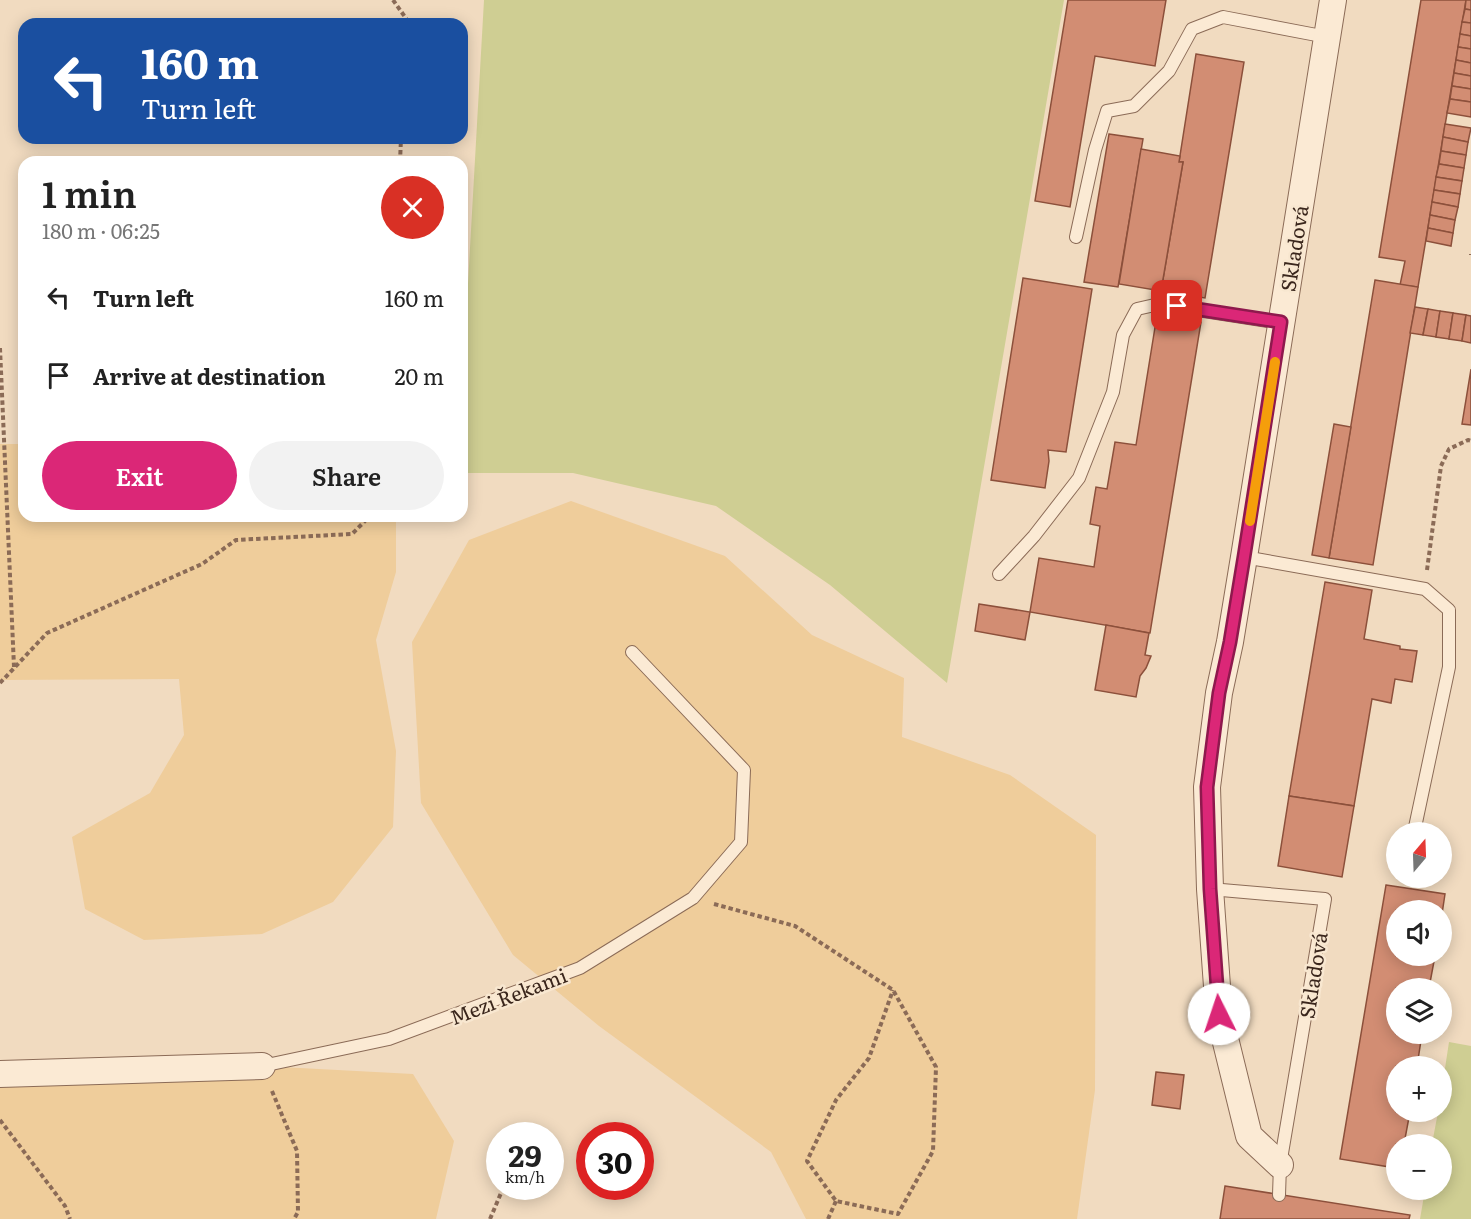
<!DOCTYPE html>
<html lang="en">
<head>
<meta charset="utf-8">
<style>
	body { margin:0; font-family:Literata,serif; background:#f2f2f2; color:#222; height:100vh; display:flex; flex-direction:column; font-size:22px; white-space:nowrap }
	* { box-sizing:border-box; margin:0 }
	p { font-size:20px; color:#767676 }
	.icon { flex:none; width:33px; height:33px; fill:none; stroke:currentColor; stroke-width:2; stroke-linecap:round; stroke-linejoin:round }
	.map { position:relative; flex:1; overflow:hidden }
	.side { position:absolute; left:18px; top:156px; width:450px; height:366px; display:flex; flex-direction:column; background:#fff; border-radius:18px; box-shadow:0 3px 15px #0003 }
	.side>* { flex:none }
	.top-card { position:absolute; left:18px; top:18px; width:450px; height:126px; border-radius:18px; box-shadow:0 3px 15px #0003; background:#1a4fa0; color:#fff; overflow:hidden }
	.needle { width:39px; rotate:19deg }
	.fabs { position:absolute; left:1386px; top:822px; display:grid; gap:12px }
	.fabs a { display:grid; place-items:center; width:66px; height:66px; border-radius:50%; background:#fff; box-shadow:0 3px 15px #0003; font-size:30px }
	.speed { position:absolute; left:486px; top:1122px; display:flex; gap:12px; font-size:30px; font-weight:700; text-align:center }
	.speed>* { display:grid; place-content:center; width:78px; height:78px; border-radius:50%; background:#fff; box-shadow:0 3px 15px #0003; line-height:1 }
	.speed small { font-size:15px; font-weight:400 }
	.speed .limit { border:9px solid #d22; background:#fff; color:#111 }
	.pin { position:absolute; display:grid; place-items:center; width:51px; height:51px; color:#fff; margin:-26px; border-radius:12px; box-shadow:0 3px 9px #0006 }
	.me { position:absolute; width:66px; margin:-33px; rotate:356deg; stroke-linejoin:round; filter:drop-shadow(0 0 4px #0008) }
	.turn { display:flex; align-items:center; gap:21px; height:126px; padding:0 24px; font-size:27px }
	.turn .icon { width:78px; height:78px; stroke-width:2.5 }
	.turn b { display:block; font-size:42px; line-height:51px }
	.round { display:grid; place-items:center; flex:none; width:63px; height:63px; border-radius:32px; background:#f2f2f2 }
	.headline { display:flex; align-items:center; justify-content:space-between; height:102px; padding:0 24px }
	h1 { font-size:36px; font-weight:600; line-height:45px }
	.button { display:flex; gap:12px; margin-top:auto; padding:12px 24px }
	.button a { flex:1; height:69px; border-radius:36px; background:#db2777; color:#fff; font-size:24px; font-weight:600; line-height:69px; text-align:center }
	.button a+a { background:#f2f2f2; color:#222 }
	ul { padding:0; list-style:none }
	li { display:flex; align-items:center; gap:18px; height:78px; padding:0 24px }
	li div { flex:1 }
	li b { display:block; font-size:22px }
	li em { font-style:normal }
	.map>svg:first-child { display:block }
</style>
</head>
<body>
<div class="map">
<svg width="1471" height="1219" viewBox="0 0 1471 1219">
	<rect width="100%" height="100%" fill="#f1dbc0"/>
	<g fill="#cfce93">
		<polygon points="484,0 1064,0 947,683 830,585 716,506 573,473 462,473 462,390"/>
		<polygon points="1449,1042 1471,1046 1471,1219 1420,1219 1425,1190 1442,1190 1442,1144 1432,1144 1438,1112 1442,1112 1442,1088"/>
	</g>
	<g fill="#efcd9b">
		<polygon points="0,444 24,444 24,516 396,516 396,572 376,640 396,751 393,827 333,902 262,934 144,940 85,909 72,837 150,793 184,735 179,679 0,680"/>
		<polygon points="571,501 725,556 812,635 904,678 902,737 1010,775 1096,835 1095,1090 1077,1219 806,1219 771,1152 599,1026 513,955 421,803 412,642 469,540"/>
		<polygon points="262,1066 413,1074 454,1141 436,1219 0,1219 0,1077"/>
	</g>
	<g fill="#d28d73" stroke="#8c503b" stroke-width="1.5">
		<polygon points="1068,0 1166,0 1155,66 1095,56 1070,207 1035,201"/>
		<polygon points="1421,0 1466,0 1418,287 1400,285 1405,261 1379,257"/>
		<polygon points="1466,0 1471,0 1471,10 1465,9"/>
		<polygon points="1465,9 1471,10 1471,23 1462,22"/>
		<polygon points="1462,22 1471,23 1471,36 1460,34"/>
		<polygon points="1460,34 1471,36 1471,49 1458,47"/>
		<polygon points="1458,47 1471,49 1471,63 1456,60"/>
		<polygon points="1196,54 1244,62 1205,298 1161,291 1183,162 1179,162"/>
		<polygon points="1456,60 1471,63 1471,76 1454,73"/>
		<polygon points="1454,73 1471,76 1471,89 1452,86"/>
		<polygon points="1452,86 1471,89 1471,102 1450,99"/>
		<polygon points="1450,99 1471,102 1471,117 1447,113"/>
		<polygon points="1445,124 1471,128 1468,142 1443,137"/>
		<polygon points="1109,134 1143,139 1118,287 1084,282"/>
		<polygon points="1443,137 1468,142 1466,155 1441,151"/>
		<polygon points="1141,149 1180,156 1179,162 1183,162 1161,291 1119,284"/>
		<polygon points="1441,151 1466,155 1464,168 1439,164"/>
		<polygon points="1439,164 1464,168 1462,181 1436,177"/>
		<polygon points="1436,177 1462,181 1460,194 1434,190"/>
		<polygon points="1434,190 1460,194 1458,207 1432,202"/>
		<polygon points="1432,202 1458,207 1455,220 1430,215"/>
		<polygon points="1430,215 1455,220 1453,233 1428,228"/>
		<polygon points="1428,228 1453,233 1451,246 1426,241"/>
		<polygon points="1023,278 1092,289 1066,452 1048,450 1049,461 1045,488 991,480"/>
		<polygon points="1375,280 1418,287 1373,565 1329,558"/>
		<polygon points="1415,307 1428,309 1423,335 1410,333"/>
		<polygon points="1428,309 1440,311 1436,337 1423,335"/>
		<polygon points="1440,311 1453,313 1449,339 1436,337"/>
		<polygon points="1453,313 1466,315 1462,341 1449,339"/>
		<polygon points="1157,315 1201,322 1150,633 1030,612 1039,558 1094,567 1100,526 1090,524 1096,487 1107,489 1115,442 1136,445"/>
		<polygon points="1466,315 1471,316 1471,343 1462,341"/>
		<polygon points="1471,369 1471,425 1462,424"/>
		<polygon points="1334,424 1351,427 1329,558 1312,555"/>
		<polygon points="1325,582 1372,590 1364,639 1400,646 1400,649 1417,651 1412,682 1395,679 1391,703 1372,699 1354,806 1289,796"/>
		<polygon points="979,604 1030,612 1025,640 975,631"/>
		<polygon points="1106,625 1149,633 1145,655 1151,656 1146,668 1140,676 1136,697 1095,690"/>
		<polygon points="1289,796 1354,806 1342,877 1278,866"/>
		<polygon points="1386,885 1445,894 1442,914 1442,910 1396,910 1396,956 1435,956 1429,988 1396,988 1396,1034 1422,1034 1417,1066 1396,1066 1396,1112 1410,1112 1404,1144 1396,1144 1396,1168 1340,1159"/>
		<polygon points="1156,1072 1184,1075 1180,1109 1152,1105"/>
		<polygon points="1225,1186 1410,1215 1409,1219 1220,1219"/>
	</g>
	<g fill="none" stroke-linecap="round" stroke-linejoin="round">
		<defs>
			<g id="lane">
				<polyline points="1076,237 1095,150 1107,111 1134,106 1169,71 1192,29 1223,17 1327,37"/>
				<polyline points="1244,557 1425,589 1449,610 1449,667 1414,832"/>
				<polyline points="999,574 1034,536 1079,478 1113,392 1123,335 1137,309 1159,304 1281,323"/>
				<polyline points="1210,889 1325,899 1280,1165 1279,1195"/>
				<polyline points="262,1066 389,1039 580,968 693,898 741,842 744,770 632,652"/>
			</g>
			<g id="street">
				<polyline points="0,1074 262,1066"/>
				<polyline points="1280,1165 1249,1136 1219,1014 1210,889 1207,787 1219,693 1230,642 1244,557 1333,0"/>
			</g>
		</defs>
		<use href="#lane" stroke="#8b6b57" stroke-width="14"/>
		<use href="#street" stroke="#8b6b57" stroke-width="28"/>
		<g stroke="#8b6b57" stroke-width="4" stroke-dasharray="4.5 3" stroke-linecap="butt">
			<polyline points="393,0 410,24"/>
			<polyline points="400,162 401,138"/>
			<polyline points="1471,255 1471,254"/>
			<polyline points="0,348 14,667"/>
			<polyline points="1427,570 1441,466 1449,449 1468,440 1471,441"/>
			<polyline points="0,683 47,633 202,564 236,540 352,534 370,516"/>
			<polyline points="714,904 795,926 893,990 936,1067 933,1151 898,1214 836,1201 807,1161 836,1100 869,1058 893,990"/>
			<polyline points="272,1091 297,1151 298,1212 294,1219"/>
			<polyline points="0,1120 65,1206 70,1219"/>
			<polyline points="490,1219 504,1186"/>
			<polyline points="828,1219 836,1201"/>
		</g>
		<use href="#lane" stroke="#fbead4" stroke-width="12"/>
		<use href="#street" stroke="#fbead4" stroke-width="26"/>
	</g>
	<g fill="none" stroke-linecap="round" stroke-linejoin="round">
		<defs>
			<polyline id="route" points="1177,306 1281,322 1244,557 1230,642 1219,693 1207,787 1210,889 1219,1014"/>
		</defs>
		<use href="#route" stroke="#8e194d" stroke-width="15"/>
		<use href="#route" stroke="#db2777" stroke-width="10"/>
		<polyline stroke="#f59e0b" stroke-width="10" points="1250,521 1275,362"/>
	</g>
	<g text-anchor="middle" dominant-baseline="central" stroke-width="5" stroke-linejoin="round" paint-order="stroke">
		<g font-size="20" fill="#3a261c" stroke="#f8e7d0">
			<text transform="translate(1293 248) rotate(-81)">Skladová</text>
			<text transform="translate(1312 975) rotate(-81)">Skladová</text>
			<text transform="translate(508 995) rotate(-21)">Mezi Řekami</text>
		</g>
	</g>
</svg>
<div class="fabs">
<a><svg class="needle" viewBox="-14 -14 28 28"><path d="M0-13l5 13h-10z" fill="#e53935"/><path d="M0 13l5-13h-10z" fill="#767676"/></svg></a>
<a><svg class="icon" aria-label="sound" viewBox="0 0 24 24"><path d="M4 9h4l5-4v14l-5-4H4zM17 9q2 3 0 6"/></svg></a>
<a><svg class="icon" aria-label="layers" viewBox="0 0 24 24"><path d="M12 4l9 5-9 5-9-5zM3 14l9 5 9-5"/></svg></a>
<a>+</a>
<a>−</a>
</div>
<div class="speed"><div>29<small>km/h</small></div><div class="limit">30</div></div>
<div class="pin" style="left:1177px;top:306px;background:#d93025"><svg class="icon" aria-label="arrive" viewBox="0 0 24 24"><path d="M6 21V4h12l-3 4 3 4H6"/></svg></div>
<svg class="me" style="left:1219px;top:1014px" viewBox="-20 -20 40 40"><circle r="19" fill="#fff"/><path d="M0-13L10 11 0 6-10 11z" fill="#db2777"/></svg>
<div class="top-card">
<div class="turn"><svg class="icon" aria-label="left" viewBox="0 0 24 24"><path d="M17 20v-9H6M10 6l-5 5 5 5"/></svg><div><b>160 m</b>Turn left</div></div>
</div>
<section class="side">
<div class="headline"><div><h1>1 min</h1><p>180 m · 06:25</p></div><a class="round" style="background:#d93025;color:#fff"><svg class="icon" aria-label="close" viewBox="0 0 24 24"><path d="M6 6l12 12M18 6L6 18"/></svg></a></div>
<ul>
<li><svg class="icon" aria-label="left" viewBox="0 0 24 24"><path d="M17 20v-9H6M10 6l-5 5 5 5"/></svg><div><b>Turn left</b></div><em>160 m</em></li>
<li><svg class="icon" aria-label="arrive" viewBox="0 0 24 24"><path d="M6 21V4h12l-3 4 3 4H6"/></svg><div><b>Arrive at destination</b></div><em>20 m</em></li>
</ul>
<div class="button"><a>Exit</a><a>Share</a></div>
</section>
</div>
</body>
</html>
